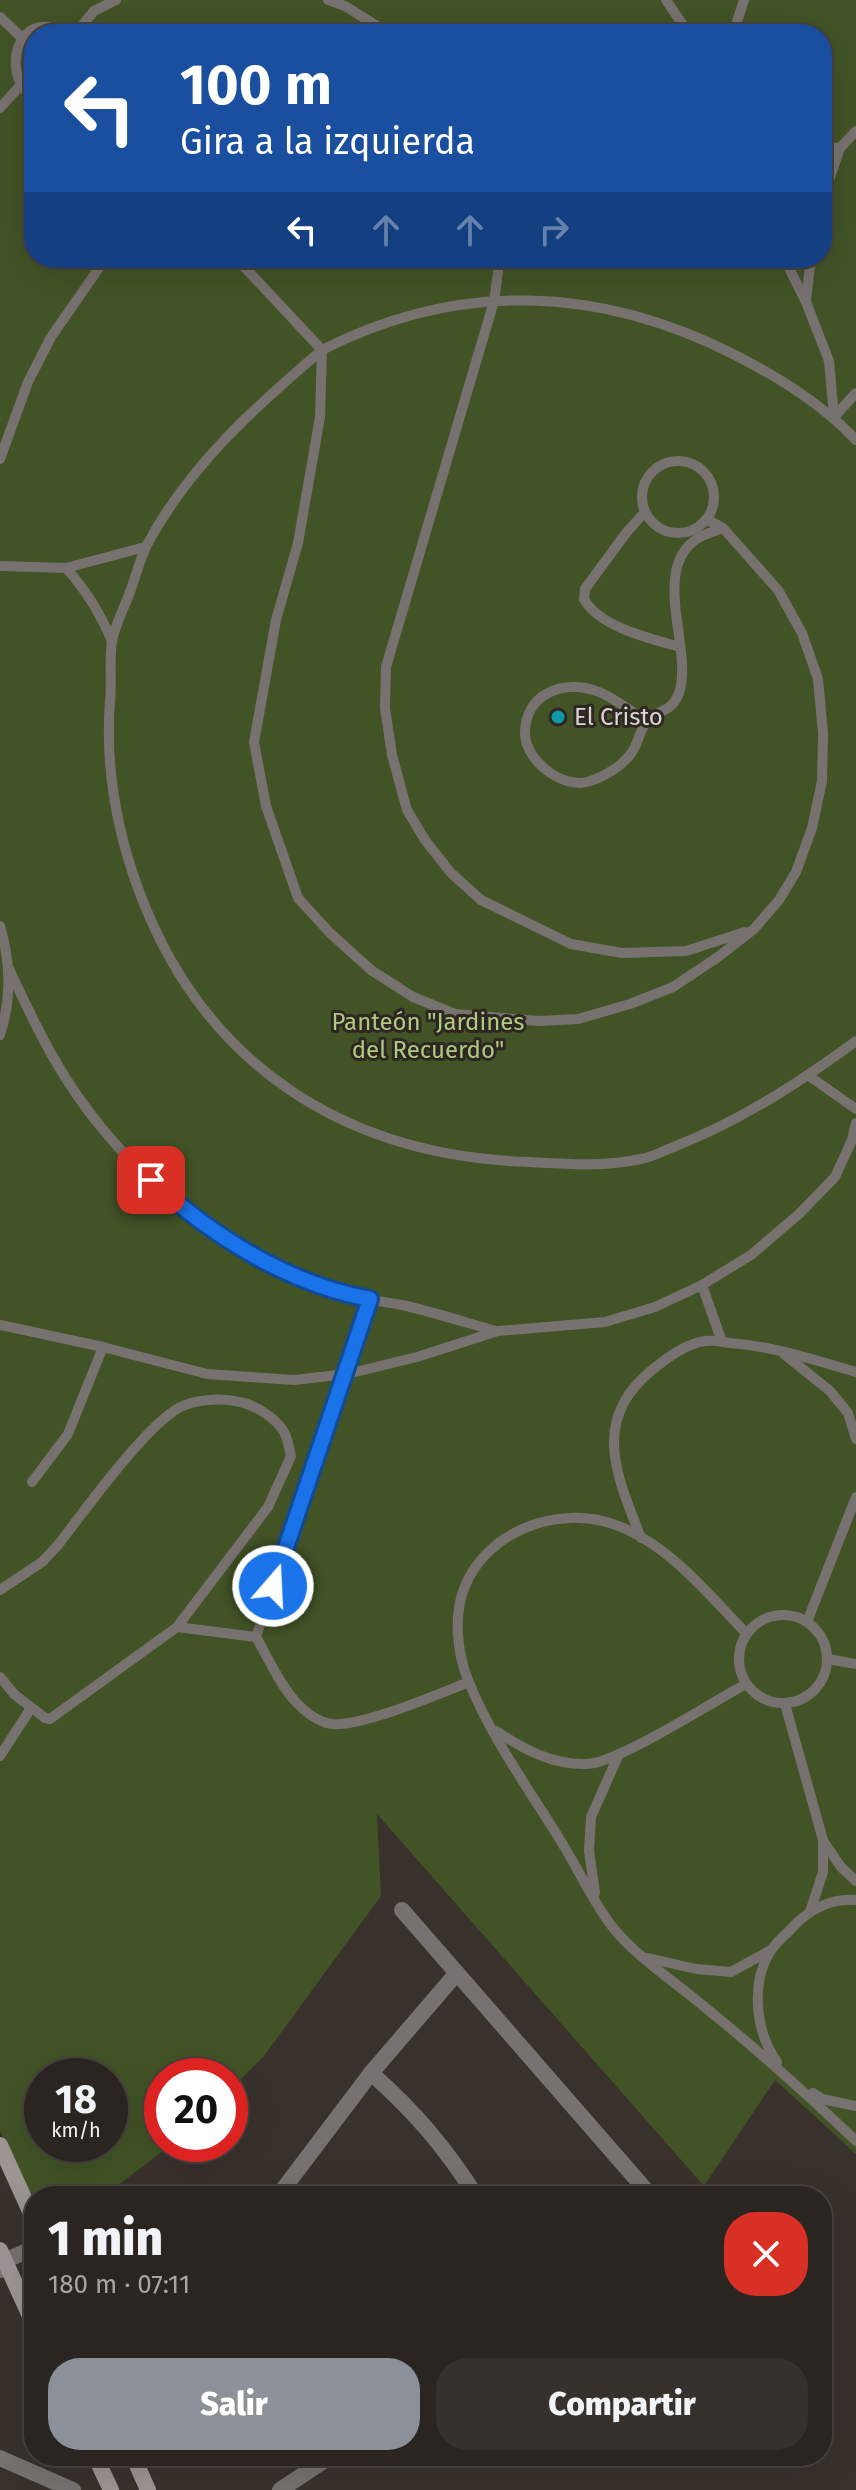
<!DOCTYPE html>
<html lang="es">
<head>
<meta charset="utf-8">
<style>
	body { margin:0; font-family:"Fira Sans",sans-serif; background:#37312e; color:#f1f3f6; height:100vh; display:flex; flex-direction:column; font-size:30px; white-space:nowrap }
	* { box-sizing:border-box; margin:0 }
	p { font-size:26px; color:#a6a5a5 }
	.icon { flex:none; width:44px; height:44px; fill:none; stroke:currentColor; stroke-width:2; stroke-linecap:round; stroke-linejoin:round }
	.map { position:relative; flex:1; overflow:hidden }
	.drawer { position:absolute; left:24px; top:2186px; width:808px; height:280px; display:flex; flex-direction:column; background:#2b2521; border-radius:32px; box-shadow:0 8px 32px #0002,0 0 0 2px #47423f }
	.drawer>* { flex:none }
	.top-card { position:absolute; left:24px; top:24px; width:808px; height:244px; border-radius:32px; box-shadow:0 8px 32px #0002,0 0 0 2px #47423f; background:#1a4fa0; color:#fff; overflow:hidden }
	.speed { position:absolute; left:24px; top:2058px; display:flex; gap:16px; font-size:40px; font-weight:700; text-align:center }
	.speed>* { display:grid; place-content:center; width:104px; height:104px; border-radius:50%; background:#2b2521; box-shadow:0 8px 32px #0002,0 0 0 2px #47423f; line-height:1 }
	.speed small { font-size:20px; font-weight:400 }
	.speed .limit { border:12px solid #d22; background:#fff; color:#111 }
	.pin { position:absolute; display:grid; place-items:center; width:68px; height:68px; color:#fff; margin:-34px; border-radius:16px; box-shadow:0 4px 12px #0006 }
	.me { position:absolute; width:88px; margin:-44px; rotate:19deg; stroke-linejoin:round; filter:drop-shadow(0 0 6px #0008) }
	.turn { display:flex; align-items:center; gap:28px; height:168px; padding:0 24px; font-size:36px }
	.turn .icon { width:104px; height:104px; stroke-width:2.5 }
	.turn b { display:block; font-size:56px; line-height:68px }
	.lanes { display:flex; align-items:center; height:76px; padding:0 24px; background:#0003; justify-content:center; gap:40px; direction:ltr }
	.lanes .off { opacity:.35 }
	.round { display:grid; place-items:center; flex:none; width:84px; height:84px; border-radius:32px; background:#37312e }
	.headline { display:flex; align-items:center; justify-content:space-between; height:136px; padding:0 24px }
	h1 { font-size:48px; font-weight:800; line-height:60px }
	.action { display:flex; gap:16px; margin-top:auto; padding:16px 24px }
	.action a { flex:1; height:92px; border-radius:32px; background:#8c9099; color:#fff; font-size:32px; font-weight:800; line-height:92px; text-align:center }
	.action a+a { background:#37312e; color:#f1f3f6 }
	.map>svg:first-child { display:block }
</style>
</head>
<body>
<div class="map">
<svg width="856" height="2490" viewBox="0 0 856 2490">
	<rect width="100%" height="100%" fill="#39312c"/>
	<path fill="#425326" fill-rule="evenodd" d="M0,0H856V2154L775,2080L704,2186L377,1814L381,1896L264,2056L230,2090V2076H162V2144H172L104,2196H34V2204L0,2131ZM34,34H822V258H34ZM42,2076H110V2144H42Z"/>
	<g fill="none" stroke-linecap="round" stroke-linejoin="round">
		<g stroke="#777270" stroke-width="10">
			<polyline points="328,0 345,6 390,34"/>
			<polyline points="666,0 689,34"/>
			<polyline points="0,17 19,35"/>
			<polyline points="75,34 94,11 116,0"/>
			<polyline points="733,34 744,0"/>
			<path d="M34,97C0,80 15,3 66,34"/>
			<polyline points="0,108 18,88"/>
			<polyline points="822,147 840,148"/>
			<polyline points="822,201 840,148 856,131"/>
			<polyline points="236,258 322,350 320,417 298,543 276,620 254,742 266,806 298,898 330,933 371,970 413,997 455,1014 539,1021 578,1019 630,1004 673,987 718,957 754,929 779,900 796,872 812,828 822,781 823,733 818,679 802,633 778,590 723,528 708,520"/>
			<polyline points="500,258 494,301 386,667 385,708 392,755 407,810 425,840 451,873 481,900 571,944 622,953 686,951 745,932"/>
			<polyline points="784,258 806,302 829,361 834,417"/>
			<polyline points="806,300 811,258"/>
			<polyline points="834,417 856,393"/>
			<path d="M856,440C822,404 781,379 737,356C601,286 460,280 322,350C255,407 190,465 148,543C140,558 136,576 130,592C124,608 115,625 112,641C109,660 112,682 110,701C105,767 116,829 139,891C204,1066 346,1156 529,1162C566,1164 605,1167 641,1159C653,1157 665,1150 676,1146C742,1120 800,1082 856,1041"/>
			<polyline points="0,459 28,382 51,337 106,258"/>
			<circle cx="678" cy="497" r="36"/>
			<path d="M644,513L626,533L585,589L584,599C599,627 651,639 680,647"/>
			<polyline points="0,566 66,568 145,547"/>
			<path d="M66,568C87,591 100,613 112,641"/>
			<path d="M646,721C631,711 616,699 599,692C565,678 524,693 525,735C527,762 562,788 587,782C602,778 623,766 632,752C638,744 639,733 645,724C654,709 671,715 679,693C694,650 648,566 700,537C707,533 716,531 723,528"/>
			<path d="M0,926C11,963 12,998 0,1035"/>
			<path d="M9,969C26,1005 43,1042 65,1077C127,1176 222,1248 330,1291C352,1300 379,1300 402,1305C433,1312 464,1322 496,1331"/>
			<polyline points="809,1076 856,1109"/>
			<polyline points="702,1285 722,1342"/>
			<path d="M370,1299L256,1637C268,1658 279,1683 295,1701C304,1711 318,1722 332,1724C362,1727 438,1694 469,1682"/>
			<polyline points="0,1325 103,1347 207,1374 294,1380 347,1374 417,1357 498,1331 605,1322 655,1307 702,1285 751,1255 799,1214 835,1177 852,1140 856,1123"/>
			<polyline points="784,1354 830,1391 848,1413 856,1439"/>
			<polyline points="32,1482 68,1434 103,1347"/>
			<path d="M641,1538C617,1476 590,1420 652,1370C667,1358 685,1344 705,1341C713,1340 722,1342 730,1343C773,1346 815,1360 856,1372"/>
			<path d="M0,1590L42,1562L58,1545C83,1513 151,1417 185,1405C201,1399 223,1398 240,1402C255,1405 276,1418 284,1432C288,1439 289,1449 291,1456L268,1507L177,1627"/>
			<circle cx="783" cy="1659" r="44"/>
			<polyline points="807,1622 856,1497"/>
			<path d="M747,1634C707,1593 668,1543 613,1524C557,1505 488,1531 465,1586C453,1615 457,1652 468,1680C492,1740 532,1793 565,1848C579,1871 598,1911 615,1930C639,1959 678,1984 707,2009C759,2051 808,2095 856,2141"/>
			<polyline points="828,1659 856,1664"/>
			<polyline points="0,1677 14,1694 45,1718 50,1719 177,1627 256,1637"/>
			<polyline points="785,1704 823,1840 823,1872 810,1912"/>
			<path d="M496,1731C523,1749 552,1765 587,1764C618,1763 714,1701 746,1684"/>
			<polyline points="0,1756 31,1708"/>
			<polyline points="824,1842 841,1867 856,1881"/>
			<polyline points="595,1893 589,1851 591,1817 619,1754"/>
			<polyline points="648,1958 696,1969 731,1972 771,1950"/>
			<path d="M777,2062C755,2031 750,1981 772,1949C777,1942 784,1936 790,1930C807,1911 829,1898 856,1900"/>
			<polyline points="813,2093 822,2099 856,2106"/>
		</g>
		<g stroke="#777270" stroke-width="16">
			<polyline points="402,1910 651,2196"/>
			<path d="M371,2073C414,2111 445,2147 476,2196"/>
			<polyline points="278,2196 371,2073 456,1974"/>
			<polyline points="0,2270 4,2261 34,2248"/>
			<polyline points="0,2458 73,2490"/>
			<polyline points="280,2490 331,2456"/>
		</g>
		<g stroke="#9d9593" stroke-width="16">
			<polyline points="0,2145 34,2220"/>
			<polyline points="0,2250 34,2325"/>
			<polyline points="95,2456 111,2490"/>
			<polyline points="133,2456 148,2490"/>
		</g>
	</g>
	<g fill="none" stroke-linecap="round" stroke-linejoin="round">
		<defs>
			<path id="route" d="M151,1180C212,1236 288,1284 370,1299L273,1586"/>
		</defs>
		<use href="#route" stroke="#114b97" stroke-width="20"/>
		<use href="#route" stroke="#1a73e8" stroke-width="14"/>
	</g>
	<circle fill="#0f9aa8" stroke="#2e2722" stroke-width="3" cx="558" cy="717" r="8"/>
	<g text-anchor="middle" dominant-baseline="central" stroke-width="6" stroke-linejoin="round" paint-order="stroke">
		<g font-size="24" fill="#dbd6d3" stroke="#2e2722" text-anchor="start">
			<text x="574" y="717">El Cristo</text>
		</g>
		<g font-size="24" fill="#afcb82" stroke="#2e2722">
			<text x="428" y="1022">Panteón "Jardines<tspan x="428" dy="28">del Recuerdo"</tspan></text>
		</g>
	</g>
</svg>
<div class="speed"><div>18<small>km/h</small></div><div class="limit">20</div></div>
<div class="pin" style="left:151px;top:1180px;background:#d93025"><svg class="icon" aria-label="arrive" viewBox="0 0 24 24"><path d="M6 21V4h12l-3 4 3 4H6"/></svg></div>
<svg class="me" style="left:273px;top:1586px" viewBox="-20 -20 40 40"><circle r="17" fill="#1a73e8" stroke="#fff" stroke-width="3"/><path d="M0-11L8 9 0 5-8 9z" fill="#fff"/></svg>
<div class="top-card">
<div class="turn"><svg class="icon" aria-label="left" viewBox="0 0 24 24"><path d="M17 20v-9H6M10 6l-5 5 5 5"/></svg><div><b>100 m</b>Gira a la izquierda</div></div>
<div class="lanes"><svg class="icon" aria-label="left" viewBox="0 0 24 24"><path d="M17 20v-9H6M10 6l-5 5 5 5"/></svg><svg class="icon off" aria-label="ahead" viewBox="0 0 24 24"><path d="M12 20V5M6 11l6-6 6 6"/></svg><svg class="icon off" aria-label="ahead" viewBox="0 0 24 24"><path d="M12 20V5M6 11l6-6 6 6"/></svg><svg class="icon off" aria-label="right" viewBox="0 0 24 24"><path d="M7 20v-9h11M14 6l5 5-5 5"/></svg></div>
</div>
<section class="drawer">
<div class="headline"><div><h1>1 min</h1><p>180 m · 07:11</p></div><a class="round" style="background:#d93025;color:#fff"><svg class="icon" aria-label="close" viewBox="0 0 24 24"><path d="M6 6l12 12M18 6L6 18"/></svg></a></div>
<div class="action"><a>Salir</a><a>Compartir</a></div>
</section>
</div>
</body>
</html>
